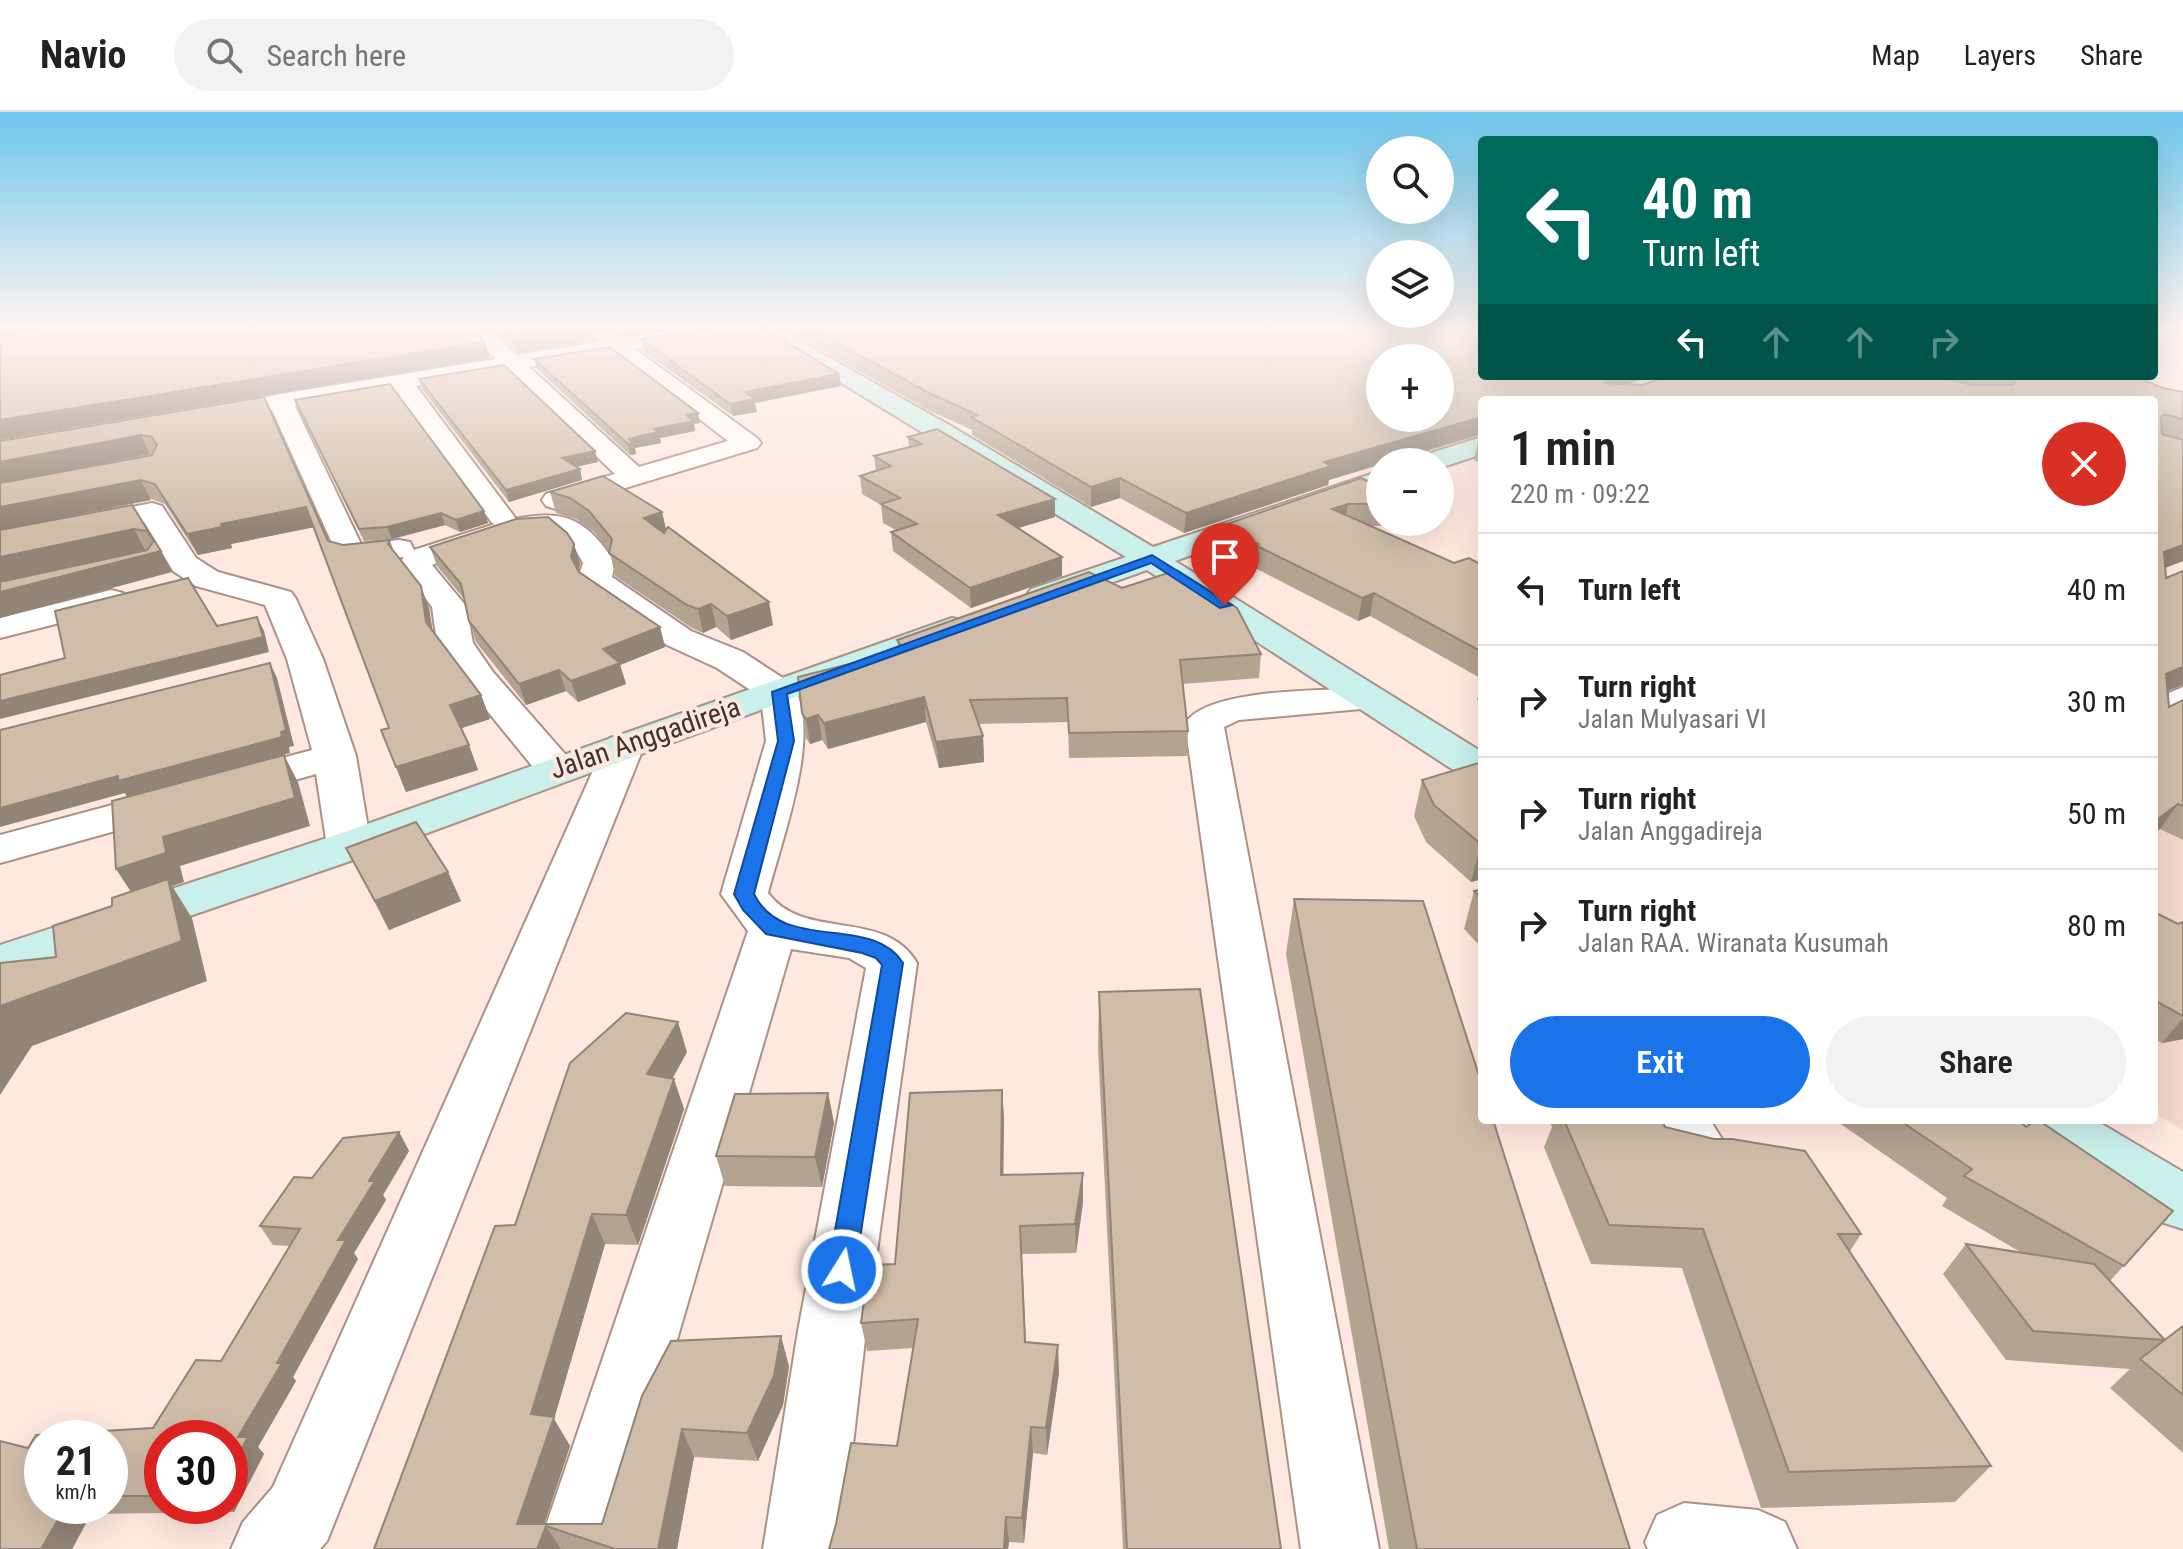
<!DOCTYPE html>
<html lang="en">
<head>
<meta charset="utf-8">
<style>
	body { margin:0; font-family:"Roboto Condensed",sans-serif; background:#f2f2f2; color:#222; height:100vh; display:flex; flex-direction:column; font-size:30px; white-space:nowrap }
	* { box-sizing:border-box; margin:0 }
	p { font-size:26px; color:#767676 }
	.icon { flex:none; width:44px; height:44px; fill:none; stroke:currentColor; stroke-width:2; stroke-linecap:round; stroke-linejoin:round }
	.map { position:relative; flex:1; overflow:hidden }
	.panel { position:absolute; left:1478px; top:284px; width:680px; height:728px; display:flex; flex-direction:column; background:#fff; border-radius:8px; box-shadow:0 8px 32px #0002 }
	.panel>* { flex:none }
	.guide { position:absolute; left:1478px; top:24px; width:680px; height:244px; border-radius:8px; box-shadow:0 8px 32px #0002; background:#00695c; color:#fff; overflow:hidden }
	.controls { position:absolute; left:1366px; top:24px; display:grid; gap:16px }
	.controls a { display:grid; place-items:center; width:88px; height:88px; border-radius:50%; background:#fff; box-shadow:0 8px 32px #0002; font-size:40px }
	.speed { position:absolute; left:24px; top:1308px; display:flex; gap:16px; font-size:40px; font-weight:700; text-align:center }
	.speed>* { display:grid; place-content:center; width:104px; height:104px; border-radius:50%; background:#fff; box-shadow:0 8px 32px #0002; line-height:1 }
	.speed small { font-size:20px; font-weight:400 }
	.speed .limit { border:12px solid #d22; background:#fff; color:#111 }
	.pin { position:absolute; display:grid; place-items:center; width:68px; height:68px; color:#fff; margin:-82px -34px; border-radius:50% 50% 50% 0; rotate:-45deg; box-shadow:0 0 8px #0007 }
	.pin .icon { rotate:45deg }
	.me { position:absolute; width:88px; margin:-44px; rotate:10deg; stroke-linejoin:round; filter:drop-shadow(0 0 6px #0008) }
	.turn { display:flex; align-items:center; gap:28px; height:168px; padding:0 32px; font-size:36px }
	.turn .icon { width:104px; height:104px; stroke-width:2.5 }
	.turn b { display:block; font-size:56px; line-height:68px }
	.lanes { display:flex; align-items:center; height:76px; padding:0 32px; background:#0003; justify-content:center; gap:40px; direction:ltr }
	.lanes .off { opacity:.35 }
	.round { display:grid; place-items:center; flex:none; width:84px; height:84px; border-radius:42px; background:#f2f2f2 }
	.summary { display:flex; align-items:center; justify-content:space-between; height:136px; padding:0 32px }
	h1 { font-size:48px; font-weight:600; line-height:60px }
	.primary-button { display:flex; gap:16px; margin-top:auto; padding:16px 32px }
	.primary-button a { flex:1; height:92px; border-radius:48px; background:#1a73e8; color:#fff; font-size:32px; font-weight:600; line-height:92px; text-align:center }
	.primary-button a+a { background:#f2f2f2; color:#222 }
	ul { padding:0; list-style:none }
	li { display:flex; align-items:center; gap:24px; height:112px; padding:0 32px; border-top:2px solid #e0e0e0 }
	li div { flex:1 }
	li b { display:block; font-size:30px }
	li em { font-style:normal }
	header { display:flex; align-items:center; gap:48px; box-sizing:border-box; height:112px; padding:0 40px; background:#fff; border-bottom:2px solid #e0e0e0 }
	header strong { font-size:38px }
	nav { display:flex; gap:44px; margin-inline-start:auto; font-size:28px }
	.search { width:560px; height:72px; background:#f2f2f2; display:flex; align-items:center; gap:20px; box-sizing:border-box; padding:0 28px; border-radius:44px; color:#767676; font-size:30px }
	.map>svg:first-child { display:block }
</style>
</head>
<body>
<header>
<strong>Navio</strong>
<div class="search"><svg class="icon" aria-label="search" viewBox="0 0 24 24"><circle cx="10" cy="10" r="6"/><path d="M15 15l6 6"/></svg>Search here</div>
<nav><a>Map</a><a>Layers</a><a>Share</a></nav>
</header>
<div class="map">
<svg width="2183" height="1437" viewBox="0 0 2183 1437">
	<rect width="100%" height="100%" fill="#ffe8df"/>
	<polygon fill="#f4d8cd" points="2183,555 2183,1018 2154,1001 2154,575"/>
	<g fill="none" stroke-linecap="round" stroke-linejoin="round">
		<defs>
			<g id="minor">
				<path d="M463,214H485L517,243L599,230L581,214H604L621,226L696,214H744L734,220L635,237L757,326L761,331L757,336L556,397L546,394L542,388L546,382L615,362L507,258L416,274L516,407C566,396 588,409 615,451L612,465L691,519L743,540L792,572C824,619 781,729 768,781C804,830 884,795 917,851L866,1219L841,1437H763L798,1219L866,856L849,846L791,837L616,1437H538L748,819L721,782L766,629L761,585L717,556L667,533L586,477L579,463L583,451C576,438 568,426 553,421C527,413 458,443 432,453L466,494L473,531L493,560L578,657L572,666L557,669L542,666L462,568L437,531L432,495L399,452L404,445L351,451L340,449L272,298L254,301L242,294L245,289L280,282L496,247ZM613,241L728,329L639,355L529,255ZM395,278L492,411L495,412L414,438L410,430L399,428L361,432L295,294Z"/>
				<polygon points="152,391 162,394 196,446 218,460 291,480 296,487 323,547 356,644 371,734 365,744 349,748 333,744 327,734 316,662 234,685 219,681 213,672 219,663 312,638 287,547 265,493 196,474 173,459 144,410 0,439 0,421"/>
				<polygon points="111,478 123,481 128,488 123,495 0,526 0,506"/>
				<polygon points="2183,575 2183,602 2154,616 2154,587"/>
				<path d="M1370,576L1383,579L1389,587L1383,595L1239,608L1224,615L1379,1437H1301L1185,611C1210,575 1327,579 1370,576Z"/>
				<polygon points="624,622 638,626 644,634 327,1429 320,1437 231,1437 243,1410 273,1375 604,634 610,626"/>
				<polygon points="172,677 187,681 193,690 187,699 0,751 0,723"/>
				<path d="M1649,1008H1710L1732,1043L1723,1060C1678,1076 1667,1043 1649,1008Z"/>
				<polygon points="1684,1391 1758,1398 1785,1410 1797,1437 1648,1437 1645,1430 1657,1403"/>
			</g>
			<g id="secondary">
				<polygon points="748,214 773,214 951,314 1153,435 1380,359 1380,376 1175,449 1482,640 1482,670 1467,667 1147,458 1055,491 1043,494 1031,491 1026,484 1031,477 1126,445"/>
				<polygon points="1482,325 1482,342 1440,356 1440,350 1417,350 1421,344"/>
				<polygon points="952,506 964,509 969,516 964,523 365,744 0,869 0,833 333,724"/>
				<polygon points="2018,1008 2095,1008 2183,1060 2183,1117 2161,1110 2027,1024"/>
			</g>
		</defs>
		<use href="#minor" stroke="#ac9187" stroke-width="4"/>
		<use href="#secondary" stroke="#ac9187" stroke-width="4"/>
		<use href="#minor" fill="#fff" fill-rule="evenodd"/>
		<use href="#secondary" fill="#caf0eb" fill-rule="evenodd"/>
	</g>
	<g fill="#b3a391" fill-rule="evenodd">
		<polygon points="490,214 590,214 593,228 519,241"/>
		<polygon points="609,214 679,214 623,224"/>
		<polygon points="779,214 1482,214 1649,264 1627,272 1974,273 1939,264 2133,264 2163,276 2183,280 2183,449 2165,456 2169,595 2183,588 2183,728 2160,717 2154,288 1482,288 1482,323 1329,368 1328,373 1184,421 1120,386 1091,395 972,323 972,318 928,298"/>
		<polygon points="641,227 839,262 841,274 755,291 757,300 733,304 643,239"/>
		<polygon points="534,247 698,301 700,311 694,312 695,319 660,326 661,331 635,336 636,342 630,343 537,257"/>
		<polygon points="419,267 595,339 598,350 576,355 580,357 582,368 509,390 422,277"/>
		<path d="M264,285L328,429L343,433L390,428L394,440L429,496L432,519L481,583L490,607L461,616L478,658L406,680L396,655L389,616L314,415L231,432L232,436L198,443L165,392L0,329ZM150,342L152,343L75,357Z"/>
		<polygon points="295,288 484,399 488,411 460,420 445,413 392,427 364,429"/>
		<polygon points="908,325 1055,387 1055,405 1018,416 1062,464 971,496 893,439 891,420 896,418 883,411 881,393 862,382 860,364 876,359 874,344 909,335"/>
		<polygon points="1482,327 1482,352 1474,348 1478,329"/>
		<polygon points="1380,375 1380,410 1414,410 1414,413 1369,414 1454,451 1482,453 1482,590 1477,588 1482,567 1370,504 1358,509 1253,455 1253,453 1217,437 1218,415"/>
		<polygon points="550,380 662,400 666,418 773,513 731,528 716,515 703,521 692,516 615,464 610,440 594,420 576,407 556,401"/>
		<polygon points="132,393 172,460 145,438 0,470"/>
		<polygon points="430,435 580,451 579,460 660,515 665,535 620,553 626,572 578,590 566,579 526,593 476,530 469,509 464,487 437,454"/>
		<polygon points="897,528 1261,542 1259,566 1183,572 1188,619 1187,644 1069,646 1068,610 979,612 983,624 984,650 939,656 926,610 828,637 822,628 810,632 806,626 802,601 898,540"/>
		<polygon points="1482,650 1482,767 1471,770 1426,730 1414,704 1422,668"/>
		<polygon points="346,736 461,789 389,818"/>
		<polygon points="1482,777 1482,836 1464,817 1474,779"/>
		<polygon points="1294,787 1630,1437 1389,1437 1286,842"/>
		<polygon points="2154,800 2178,812 2183,810 2183,927 2162,931 2154,927"/>
		<polygon points="1099,880 1281,1437 1123,1437 1098,936"/>
		<polygon points="687,940 672,966 684,997 638,1133 605,1132 554,1307 570,1334 544,1412 602,1412 642,1284 789,1254 783,1293 758,1349 694,1345 677,1437 374,1437 515,1113"/>
		<polygon points="1002,978 1004,1007 1003,1063 1083,1061 1083,1090 1076,1141 1022,1142 1026,1230 1059,1261 1047,1343 1033,1341 1024,1431 1009,1430 1008,1437 829,1437 897,1334 913,1236 867,1239 861,1211 895,1152"/>
		<polygon points="828,981 834,1011 822,1075 725,1074 716,1044"/>
		<polygon points="1549,1008 1662,1008 1665,1015 1861,1122 1850,1139 1991,1354 1955,1390 1761,1396 1682,1156 1591,1152 1544,1035 1552,1015"/>
		<polygon points="1835,1008 2019,1008 2026,1015 2173,1099 2110,1169 2165,1228 2183,1214 2183,1341 2110,1276 2130,1257 2006,1248 1943,1162 1966,1132 2022,1141 1942,1094 1947,1086"/>
		<path d="M399,1020L409,1039L383,1083L386,1088L354,1141L358,1147L293,1265L296,1269L258,1335L264,1342L234,1400L91,1402L72,1437H0L28,1336L153,1316L221,1249L290,1134L273,1133L260,1114L312,1066ZM110,1326V1394H42ZM162,1326L230,1394H162Z"/>
	</g>
	<g fill="#928476">
		<polygon points="0,214 46,214 0,225"/>
		<polygon points="578,214 590,214 593,228 519,241 514,224"/>
		<polygon points="620,214 679,214 623,224"/>
		<polygon points="485,230 490,246 0,328 0,308"/>
		<polygon points="839,262 841,274 755,291 757,300 733,304 730,292 745,280"/>
		<polygon points="1610,264 1649,264 1606,280 1605,271"/>
		<polygon points="698,301 700,311 694,312 695,319 660,326 661,331 635,336 636,342 630,343 628,332 629,327 686,303"/>
		<polygon points="1482,305 1481,322 1388,350 1380,350 1380,352 1329,368 1328,373 1184,421 1186,401 1324,350"/>
		<polygon points="141,323 150,342 0,372 0,350"/>
		<polygon points="595,339 598,350 565,357 562,346"/>
		<polygon points="580,357 582,368 509,390 506,378"/>
		<polygon points="1120,366 1120,386 1091,395 1091,375"/>
		<polygon points="141,368 151,388 0,418 0,395"/>
		<polygon points="1055,387 1055,405 999,422 998,403"/>
		<polygon points="1348,392 1345,414 1332,397"/>
		<polygon points="306,395 315,415 231,432 232,436 198,443 187,422 221,412"/>
		<polygon points="484,399 488,411 460,420 456,408"/>
		<polygon points="662,400 667,422 649,428 644,406"/>
		<polygon points="441,401 445,413 392,427 387,415"/>
		<polygon points="134,417 145,438 0,470 0,445"/>
		<polygon points="574,432 580,451 576,464 571,445"/>
		<polygon points="2183,433 2183,449 2154,460 2164,440"/>
		<polygon points="161,439 172,460 0,506 0,480"/>
		<polygon points="1062,445 1062,464 971,496 970,476"/>
		<polygon points="421,474 429,496 435,533 426,510"/>
		<polygon points="1374,481 1370,504 1358,509 1362,486"/>
		<polygon points="769,490 773,513 731,528 727,504"/>
		<polygon points="711,492 716,515 703,521 698,497"/>
		<polygon points="257,505 264,519 269,540 0,607 0,589"/>
		<polygon points="660,515 665,535 620,553 626,572 578,590 571,569 603,537"/>
		<polygon points="270,551 277,566 294,634 289,635 290,641 127,685 125,681 0,715 0,696"/>
		<polygon points="2183,555 2183,573 2154,584 2166,562"/>
		<polygon points="559,558 566,579 526,593 519,572"/>
		<polygon points="481,583 490,607 459,617 450,593"/>
		<polygon points="924,585 926,610 828,637 824,611"/>
		<polygon points="818,603 822,628 810,632 806,607"/>
		<polygon points="983,624 984,650 939,656 936,630"/>
		<polygon points="469,633 478,658 406,680 396,655"/>
		<polygon points="284,643 298,670 310,714 180,754 184,770 172,774 192,806 207,869 32,934 0,983 0,894 135,786 116,757"/>
		<polygon points="2178,692 2160,717 2154,722 2154,710"/>
		<polygon points="1481,732 1482,732 1482,767 1471,770"/>
		<polygon points="448,760 461,789 389,818 375,789"/>
		<polygon points="2183,906 2183,927 2162,931"/>
		<polygon points="678,910 687,940 658,993 647,962"/>
		<polygon points="674,967 684,997 638,1133 626,1103"/>
		<polygon points="1002,978 1004,1007 1003,1092 1001,1063"/>
		<polygon points="828,981 834,1011 822,1075 815,1045"/>
		<polygon points="399,1020 409,1039 383,1083 386,1088 354,1141 358,1147 293,1265 296,1269 258,1335 264,1342 234,1400 228,1394 230,1394 230,1359 238,1325 369,1069"/>
		<polygon points="1083,1061 1083,1090 1076,1141 1075,1112"/>
		<polygon points="592,1102 605,1132 554,1307 570,1334 536,1437 517,1412 531,1302"/>
		<polygon points="781,1224 789,1254 783,1293 758,1349 747,1321"/>
		<polygon points="1058,1233 1059,1261 1047,1343 1046,1316"/>
		<polygon points="1031,1315 1033,1341 1024,1431 1022,1406"/>
		<polygon points="682,1317 694,1345 677,1437 658,1437"/>
		<polygon points="66,1394 82,1394 91,1402 72,1437 42,1437"/>
		<polygon points="1006,1405 1009,1430 1008,1437 1004,1437"/>
		<polygon points="546,1414 561,1437 537,1437"/>
	</g>
	<g fill="#d0bda9" stroke="#928476" stroke-width="2" fill-rule="evenodd">
		<polygon points="45,214 470,214 485,230 0,308 0,224"/>
		<polygon points="503,214 578,214 514,224"/>
		<polygon points="718,214 760,214 839,262 745,280 755,287 730,292 641,227"/>
		<path d="M806,214H1482V264H1610L1605,271L1643,273L1667,264H1936L1972,273H2012L2015,271L2010,264H2133L2163,276L2183,280V307L2165,302L2161,305L2162,322L2183,328V433L2164,440L2166,466L2183,459V555L2166,562L2169,595L2183,588V694L2178,692L2154,710V288H1482V305L1324,350L1331,354L1186,401L1120,366L1091,375L971,305L978,303L927,280ZM1380,246H1440V306H1380Z"/>
		<polygon points="610,235 698,301 686,303 693,309 654,317 658,320 629,327 633,331 628,332 534,247"/>
		<polygon points="504,253 595,339 562,346 580,357 506,378 419,267"/>
		<polygon points="390,272 484,399 456,408 441,401 387,415 359,417 295,288"/>
		<polygon points="264,285 328,429 343,433 390,428 388,432 421,474 426,510 481,583 450,593 469,633 396,655 381,618 389,616 306,395 221,412 222,415 187,422 155,372 141,368 0,395 0,371 152,343 157,333 152,325 141,323 0,350 0,329"/>
		<polygon points="937,317 1055,387 998,403 1062,445 970,476 891,420 917,412 881,392 900,386 860,364 891,354 874,344 922,332 908,325"/>
		<polygon points="603,364 662,400 644,406 664,421 668,415 769,490 727,504 711,492 698,497 687,493 609,441 612,427 589,399 570,386 550,380"/>
		<polygon points="1361,366 1380,375 1380,392 1348,392 1332,397 1454,451 1469,446 1482,453 1482,540 1374,481 1362,486 1255,433 1258,432 1218,415"/>
		<polygon points="132,393 161,439 0,480 0,470 147,438 154,429 147,419 134,417 0,445 0,418"/>
		<polygon points="548,405 567,421 574,432 571,445 579,460 660,515 603,537 620,551 571,569 559,558 519,572 469,509 461,472 430,435 516,407"/>
		<polygon points="1177,458 1237,496 1261,542 1180,548 1188,619 1069,621 1067,586 970,588 983,624 936,630 924,585 824,611 818,603 806,607 802,601 798,565 905,538 897,528 1089,460 1122,476"/>
		<polygon points="188,466 217,514 257,505 263,525 0,589 0,563 65,546 55,499"/>
		<polygon points="270,551 286,618 281,620 282,625 118,669 118,664 0,696 0,618"/>
		<polygon points="284,643 295,686 163,725 166,741 116,757 112,689"/>
		<polygon points="1482,650 1482,732 1481,732 1434,693 1422,668"/>
		<polygon points="416,710 448,760 375,789 346,736"/>
		<polygon points="168,767 182,829 0,894 0,851 56,845 53,814 112,794 112,786"/>
		<polygon points="1482,777 1482,787 1474,779"/>
		<polygon points="1294,787 1423,789 1482,973 1482,1008 1493,1008 1630,1437 1417,1437"/>
		<polygon points="2154,800 2178,812 2183,810 2183,904 2154,888"/>
		<polygon points="1200,877 1281,1437 1127,1437 1099,880"/>
		<polygon points="626,901 678,910 647,962 674,967 626,1103 592,1102 531,1302 554,1305 517,1412 602,1412 642,1284 671,1229 781,1224 774,1264 747,1321 682,1317 658,1437 615,1437 546,1414 537,1437 374,1437 495,1114 515,1113 570,951"/>
		<polygon points="1002,978 1001,1063 1083,1061 1075,1112 1020,1114 1025,1230 1058,1233 1046,1316 1031,1315 1022,1406 1006,1405 1004,1437 829,1437 836,1412 851,1331 897,1334 918,1207 861,1211 869,1153 895,1152 910,981"/>
		<polygon points="828,981 815,1045 716,1044 735,982"/>
		<polygon points="1564,1008 1662,1008 1665,1015 1714,1027 1732,1027 1805,1039 1861,1122 1838,1122 1991,1354 1789,1360 1703,1117 1609,1113"/>
		<polygon points="1899,1008 2019,1008 2026,1015 2036,1008 2038,1008 2173,1099 2124,1154 1964,1064 1972,1057"/>
		<polygon points="399,1020 369,1069 375,1069 338,1128 346,1128 277,1251 282,1251 238,1325 248,1325 230,1359 230,1326 162,1326 162,1384 110,1384 110,1326 42,1326 42,1394 66,1394 41,1437 0,1437 0,1329 28,1336 36,1323 153,1316 196,1248 221,1249 300,1117 260,1114 294,1065 312,1066 343,1026"/>
		<polygon points="1966,1132 2094,1152 2165,1228 2033,1219"/>
		<polygon points="2183,1214 2183,1283 2140,1247"/>
	</g>
	<linearGradient id="sky" x2="0" y2="1"><stop stop-color="#6dc6ec"/><stop offset="0.52" stop-color="#fff5f1"/><stop offset="1" stop-color="#fff5f1" stop-opacity="0"/></linearGradient>
	<rect width="2183" height="415" fill="url(#sky)"/>
	<path fill="#1a73e8" stroke="#114b97" stroke-width="2" d="M1152,443L1232,493L1220,496L1151,451L787,582L794,629L754,782C783,842 872,801 903,851L855,1158L851,1166L842,1170L832,1166L828,1158L882,853L876,846L862,841L766,822L743,798L734,782L778,629L772,580Z"/>
	<g text-anchor="middle" dominant-baseline="central" stroke-width="8" stroke-linejoin="round" paint-order="stroke">
		<g font-size="28" fill="#3f3430" stroke="#ffe8df">
			<text transform="translate(645 626) rotate(-19)">Jalan Anggadireja</text>
		</g>
	</g>
</svg>
<div class="controls">
<a><svg class="icon" aria-label="search" viewBox="0 0 24 24"><circle cx="10" cy="10" r="6"/><path d="M15 15l6 6"/></svg></a>
<a><svg class="icon" aria-label="layers" viewBox="0 0 24 24"><path d="M12 4l9 5-9 5-9-5zM3 14l9 5 9-5"/></svg></a>
<a>+</a>
<a>−</a>
</div>
<div class="speed"><div>21<small>km/h</small></div><div class="limit">30</div></div>
<div class="pin" style="left:1225px;top:493px;background:#d93025"><svg class="icon" aria-label="arrive" viewBox="0 0 24 24"><path d="M6 21V4h12l-3 4 3 4H6"/></svg></div>
<svg class="me" style="left:842px;top:1158px" viewBox="-20 -20 40 40"><circle r="17" fill="#1a73e8" stroke="#fff" stroke-width="3"/><path d="M0-11L8 9 0 5-8 9z" fill="#fff"/></svg>
<div class="guide">
<div class="turn"><svg class="icon" aria-label="left" viewBox="0 0 24 24"><path d="M17 20v-9H6M10 6l-5 5 5 5"/></svg><div><b>40 m</b>Turn left</div></div>
<div class="lanes"><svg class="icon" aria-label="left" viewBox="0 0 24 24"><path d="M17 20v-9H6M10 6l-5 5 5 5"/></svg><svg class="icon off" aria-label="ahead" viewBox="0 0 24 24"><path d="M12 20V5M6 11l6-6 6 6"/></svg><svg class="icon off" aria-label="ahead" viewBox="0 0 24 24"><path d="M12 20V5M6 11l6-6 6 6"/></svg><svg class="icon off" aria-label="right" viewBox="0 0 24 24"><path d="M7 20v-9h11M14 6l5 5-5 5"/></svg></div>
</div>
<section class="panel">
<div class="summary"><div><h1>1 min</h1><p>220 m · 09:22</p></div><a class="round" style="background:#d93025;color:#fff"><svg class="icon" aria-label="close" viewBox="0 0 24 24"><path d="M6 6l12 12M18 6L6 18"/></svg></a></div>
<ul>
<li><svg class="icon" aria-label="left" viewBox="0 0 24 24"><path d="M17 20v-9H6M10 6l-5 5 5 5"/></svg><div><b>Turn left</b></div><em>40 m</em></li>
<li><svg class="icon" aria-label="right" viewBox="0 0 24 24"><path d="M7 20v-9h11M14 6l5 5-5 5"/></svg><div><b>Turn right</b><p>Jalan Mulyasari VI</p></div><em>30 m</em></li>
<li><svg class="icon" aria-label="right" viewBox="0 0 24 24"><path d="M7 20v-9h11M14 6l5 5-5 5"/></svg><div><b>Turn right</b><p>Jalan Anggadireja</p></div><em>50 m</em></li>
<li><svg class="icon" aria-label="right" viewBox="0 0 24 24"><path d="M7 20v-9h11M14 6l5 5-5 5"/></svg><div><b>Turn right</b><p>Jalan RAA. Wiranata Kusumah</p></div><em>80 m</em></li>
</ul>
<div class="primary-button"><a>Exit</a><a>Share</a></div>
</section>
</div>
</body>
</html>
